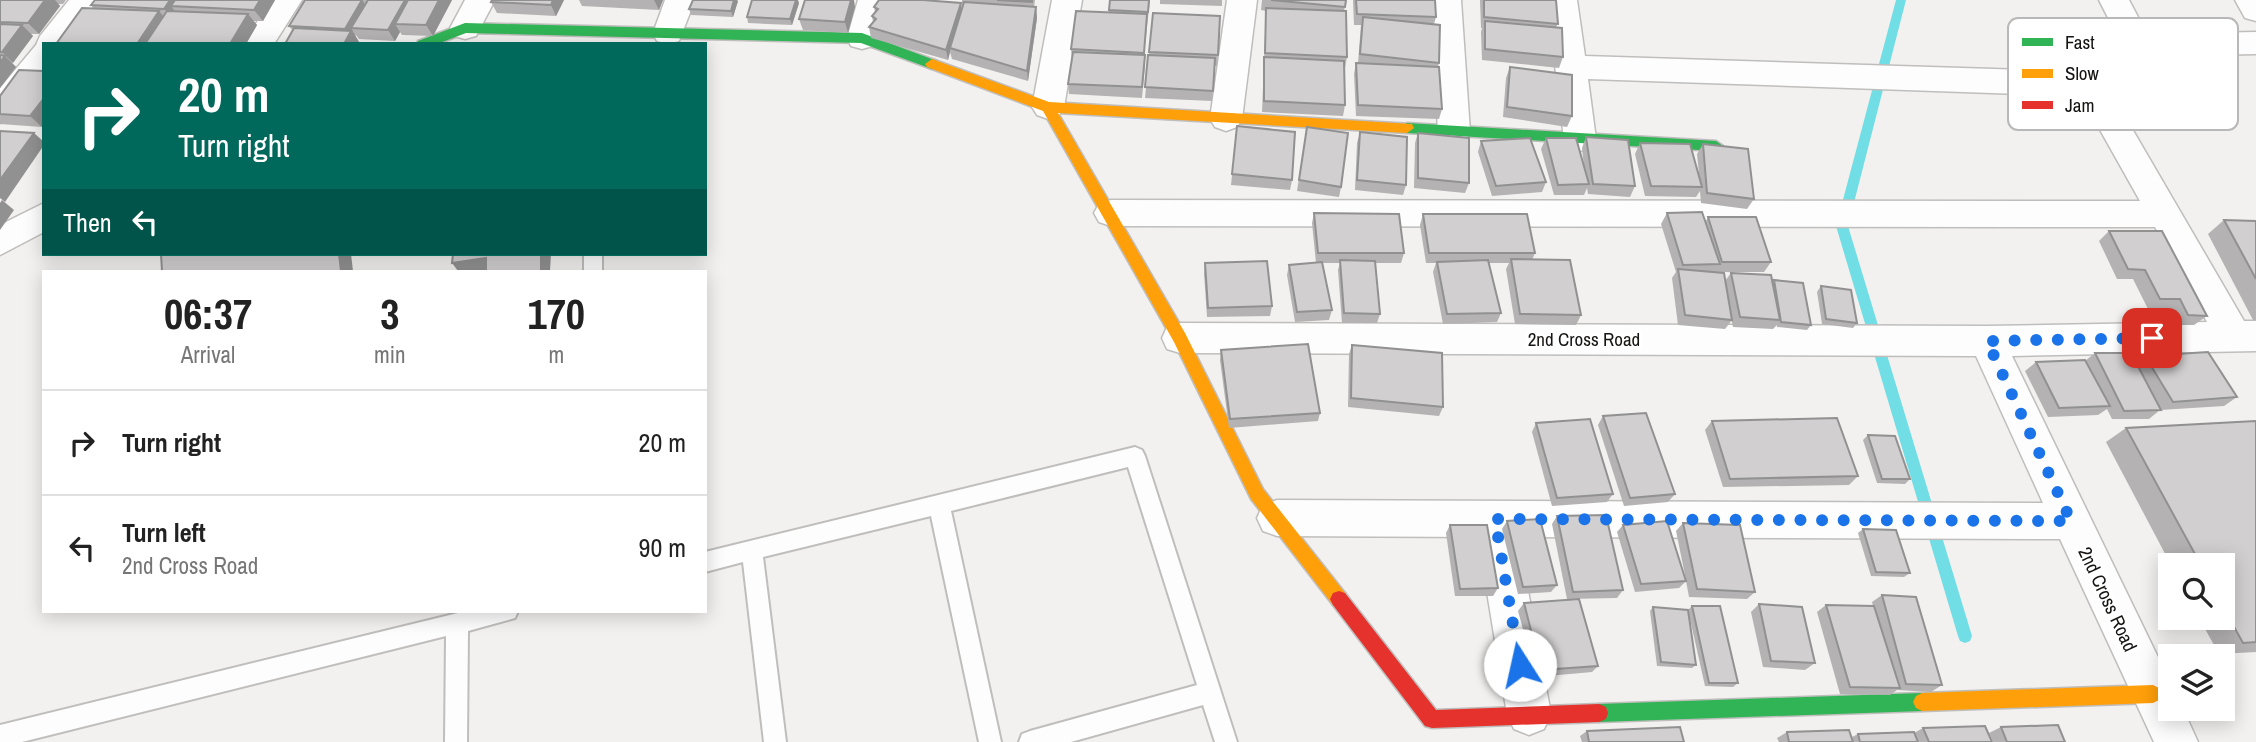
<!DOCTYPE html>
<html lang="en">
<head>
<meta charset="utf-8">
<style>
	body { margin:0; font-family:"Archivo Narrow",sans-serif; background:#f2f2f2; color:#222; height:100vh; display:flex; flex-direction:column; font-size:26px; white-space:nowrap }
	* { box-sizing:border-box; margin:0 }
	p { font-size:23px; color:#767676 }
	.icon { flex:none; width:38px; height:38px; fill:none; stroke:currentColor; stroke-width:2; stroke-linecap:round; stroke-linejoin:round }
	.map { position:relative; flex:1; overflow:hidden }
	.details { position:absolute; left:42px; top:270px; width:665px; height:343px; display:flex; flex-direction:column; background:#fff; border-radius:0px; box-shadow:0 4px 18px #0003 }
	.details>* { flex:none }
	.guide { position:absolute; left:42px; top:42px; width:665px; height:214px; border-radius:0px; box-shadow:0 4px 18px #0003; background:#00695c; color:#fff; overflow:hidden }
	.controls { position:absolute; left:2158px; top:553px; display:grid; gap:14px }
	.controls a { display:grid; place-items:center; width:77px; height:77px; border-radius:0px; background:#fff; box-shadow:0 4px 18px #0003; font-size:35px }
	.pin { position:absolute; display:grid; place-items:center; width:60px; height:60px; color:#fff; margin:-30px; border-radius:14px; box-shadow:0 4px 10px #0006 }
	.me { position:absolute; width:77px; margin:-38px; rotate:350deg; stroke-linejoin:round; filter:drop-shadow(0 0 5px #0008) }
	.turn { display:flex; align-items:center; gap:24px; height:147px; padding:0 21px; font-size:32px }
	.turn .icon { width:91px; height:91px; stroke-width:2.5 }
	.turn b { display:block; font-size:49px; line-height:60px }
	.then { display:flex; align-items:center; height:66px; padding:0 21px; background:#0003; gap:14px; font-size:26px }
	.eta { display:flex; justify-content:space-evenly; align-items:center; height:119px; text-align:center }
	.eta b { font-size:42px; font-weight:800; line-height:49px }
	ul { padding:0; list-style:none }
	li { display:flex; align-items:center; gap:21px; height:105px; padding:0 21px; border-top:2px solid #e0e0e0 }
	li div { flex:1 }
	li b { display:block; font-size:26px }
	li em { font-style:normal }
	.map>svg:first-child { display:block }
</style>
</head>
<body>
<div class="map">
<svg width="2256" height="742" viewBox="0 0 2256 742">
	<rect width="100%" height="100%" fill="#f3f1ef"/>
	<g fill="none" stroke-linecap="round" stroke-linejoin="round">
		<polygon fill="#70dee4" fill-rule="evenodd" points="1896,0 1906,0 1848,226 1972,636 1970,641 1965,643 1960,641 1958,636 1836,226"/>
		<defs>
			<g id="lane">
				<rect x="584" y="254" width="18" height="17"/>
				<polygon points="1135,447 1142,450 1145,456 1237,742 1215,742 1203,705 1071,742 1019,742 1022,734 1030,731 1197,685 1128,467 951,511 1001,742 979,742 931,516 763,557 786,742 764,742 743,562 705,572 705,552"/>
				<polygon points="466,611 518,611 515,618 468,631 467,742 445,742 446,636 22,742 0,742 0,725"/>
			</g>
			<g id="street">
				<polygon points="69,0 100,0 68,44 44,44 44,77 11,119 0,123 0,88 36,45 40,36"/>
				<polygon points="271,0 302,0 274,44 243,44"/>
				<polygon points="465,0 495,0 476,36 465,39 454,36 450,28"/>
				<polygon points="665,0 695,0 679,41 668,44 657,41 653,33"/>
				<polygon points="858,0 888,0 873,46 862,49 851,46 847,38"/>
				<polygon points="1052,0 1082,0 1064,107 1059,115 1048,119 1037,115 1032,107"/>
				<polygon points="1227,0 1257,0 1242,119 1237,127 1226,131 1215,127 1210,119"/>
				<polygon points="1431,0 1461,0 1470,132 1465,141 1454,144 1443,141 1438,132"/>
				<path d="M1547,0H1577L1585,56L2116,73L2124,69L2122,45L2099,0H2129L2147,34L2256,32V54L2154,56C2154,61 2156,68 2155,73C2154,88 2126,95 2113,96L2244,321H2256V351L2012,356L2170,682V709H2183L2198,742H2154L2060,539L1518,537L1551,714L1544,729L1529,735L1514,729L1507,714L1478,537L1277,536L1263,531L1257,518L1263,505L1277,500L2043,503L1976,356L1180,353L1167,349L1162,338L1167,327L1180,323L1987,326L2207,322L2155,227L1111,226L1099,222L1094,213L1099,204L1111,200L2140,201L2081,96L1588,79L1596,139L1591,148L1580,151L1569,148L1564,139Z"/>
				<polygon points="2235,0 2256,0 2256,21 2245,18"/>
				<polygon points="44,203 44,232 0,255 0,225"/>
			</g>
			<g id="fast">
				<polygon points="465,23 862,33 937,61 939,64 932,69 861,43 466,33 437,44 417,44 418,41"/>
				<polygon points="1407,123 1716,141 1723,146 1716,151 1407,133 1400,128"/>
				<polygon points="1922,693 1928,696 1931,702 1928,708 1922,711 1599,722 1592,719 1590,713 1592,707 1599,704"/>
			</g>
			<g id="slow">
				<polygon points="932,59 1049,102 1412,124 1414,128 1407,133 1058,113 1185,333 1263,489 1345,593 1348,599 1345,605 1339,607 1333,605 1251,499 1174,342 1043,111 927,67 925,64"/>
				<polygon points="2153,685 2159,688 2162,694 2159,700 2153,703 1922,711 1916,708 1913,702 1916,696 1922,693"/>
			</g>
			<polygon id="jam" points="1339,591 1345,593 1436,710 1599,704 1606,707 1608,713 1606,719 1599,722 1432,728 1425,726 1333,605 1330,599 1333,593"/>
		</defs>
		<use href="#lane" stroke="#bfbebc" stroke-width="4"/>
		<use href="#street" stroke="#bfbebc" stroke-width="3"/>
		<use href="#fast" stroke="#bfbebc" stroke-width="3"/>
		<use href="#slow" stroke="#bfbebc" stroke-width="3"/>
		<use href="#jam" stroke="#bfbebc" stroke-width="3"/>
		<use href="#lane" fill="#fdfdfd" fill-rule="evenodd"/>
		<use href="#street" fill="#fdfdfd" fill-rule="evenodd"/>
		<use href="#fast" fill="#30b455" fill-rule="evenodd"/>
		<use href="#slow" fill="#ff9f0a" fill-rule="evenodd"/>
		<use href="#jam" fill="#e5322d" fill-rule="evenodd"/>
	</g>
	<g fill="#b4b2b2">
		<polygon points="0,0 66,0 63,4 58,4 60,6 39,34 31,34 33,36 12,63 16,67 0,88"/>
		<polygon points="95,0 275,0 263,21 253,21 257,25 246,44 56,44 93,8 91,5"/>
		<polygon points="305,0 452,0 433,36 402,35 400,32 395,41 359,39 356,35 355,36 359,42 293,31 289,26"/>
		<polygon points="564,0 556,16 497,13 491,2"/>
		<polygon points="579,0 663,0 659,10 582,6"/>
		<polygon points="962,0 1035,0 1034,7 1036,7 1037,18 1028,81 952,59 950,52 948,60 871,38 869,27 873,22 872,16 875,12 874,7 962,8"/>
		<polygon points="1110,0 1150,0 1144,55 1145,66 1142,98 1069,94 1068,84 1072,60 1071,49 1109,12"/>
		<polygon points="1160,0 1222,0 1222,6 1160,4"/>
		<polygon points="1262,0 1346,0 1344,11 1347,57 1345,68 1345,105 1343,116 1262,112 1266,11 1261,10"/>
		<polygon points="1353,0 1435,0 1436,17 1434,24 1439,63 1438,67 1442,109 1439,119 1356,116 1354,74 1356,63 1358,63 1361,25 1354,25"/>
		<polygon points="1480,0 1556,0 1558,24 1556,27 1563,57 1559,68 1482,60 1481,32 1482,28 1481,28"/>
		<polygon points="738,1 733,17 691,15 689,9"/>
		<polygon points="799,3 792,25 748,23 747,17"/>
		<polygon points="855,7 848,33 803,30 799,19"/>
		<polygon points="1153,13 1220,16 1217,66 1215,66 1212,101 1145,98"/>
		<polygon points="1510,67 1572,116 1567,127 1503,117 1506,78"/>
		<polygon points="19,70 42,127 0,124 0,96"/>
		<polygon points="1237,126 1292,180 1290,190 1231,185"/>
		<polygon points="1307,127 1341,187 1339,197 1297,191"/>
		<polygon points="1360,132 1406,185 1403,195 1355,190 1357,143"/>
		<polygon points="1418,133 1469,183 1465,193 1414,188 1415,143"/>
		<polygon points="1586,137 1635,186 1630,197 1588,194 1587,188 1584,195 1554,195 1541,149 1546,138 1584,167 1582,148"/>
		<polygon points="1481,141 1546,182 1542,192 1492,196 1478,152"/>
		<polygon points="1640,143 1699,174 1697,154 1703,144 1754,199 1747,209 1701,203 1700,191 1696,197 1645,196 1635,154"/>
		<polygon points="1314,213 1404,253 1401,263 1375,263 1380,314 1377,323 1342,323 1338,270 1340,263 1322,263 1332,310 1329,320 1295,322 1287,275 1289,265 1316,263 1312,223"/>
		<polygon points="1667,213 1706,221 1708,217 1771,262 1764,272 1715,272 1725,281 1731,273 1772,282 1774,280 1811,325 1807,330 1777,327 1777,325 1773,329 1733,327 1731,317 1732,320 1725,329 1678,325 1672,278 1676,272 1661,224"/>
		<polygon points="1423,214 1535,253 1532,260 1581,315 1576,325 1515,324 1506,269 1509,263 1489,263 1501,313 1497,322 1443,324 1433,272 1436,263 1426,263 1420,225"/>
		<polygon points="2224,220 2256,221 2256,320 2253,320 2208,234"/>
		<polygon points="2109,231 2207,316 2194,325 2176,325 2168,309 2148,309 2133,279 2117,279 2099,241"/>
		<polygon points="1205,263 1272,306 1270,316 1207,317 1204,273"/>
		<polygon points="1821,286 1857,323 1853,328 1822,324 1817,292"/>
		<polygon points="1352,345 1443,407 1439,416 1348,407 1349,354"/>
		<polygon points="1221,350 1320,413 1318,421 1229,428 1220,360"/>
		<polygon points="2095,353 2136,363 2145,356 2237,397 2224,406 2160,410 2149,419 2112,419 2107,409 2098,415 2048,417 2025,371 2036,362 2085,361"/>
		<polygon points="1603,416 1675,494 1668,502 1624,506 1598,425"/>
		<polygon points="1712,421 1858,476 1849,485 1723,487 1705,430"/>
		<polygon points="2256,421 2256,652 2219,654 2199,618 2222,618 2222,565 2171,565 2106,442 2126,428"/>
		<polygon points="1536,423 1613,494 1607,502 1552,506 1532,432"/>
		<polygon points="1868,435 1910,479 1905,484 1877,483 1863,440"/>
		<polygon points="1557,516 1623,590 1617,598 1567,599 1552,524"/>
		<polygon points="1507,521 1557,585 1551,592 1518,594 1502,529"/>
		<polygon points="1683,523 1755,592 1747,599 1689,597 1686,581 1679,588 1635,592 1617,532 1623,525 1686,580 1676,531"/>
		<polygon points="1450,525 1498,588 1493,596 1455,596 1446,533"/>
		<polygon points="1863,529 1910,573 1904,577 1871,576 1858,533"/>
		<polygon points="1882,595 1942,685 1931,692 1897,690 1890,695 1840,694 1817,612 1826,605 1873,606 1872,602"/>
		<polygon points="1524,603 1598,666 1592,672 1536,677 1518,611"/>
		<polygon points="1759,604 1815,663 1805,670 1763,667 1751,612"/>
		<polygon points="1692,606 1738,683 1733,687 1705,686 1688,610"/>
		<polygon points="1653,607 1696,665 1692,668 1657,666 1650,611"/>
		<polygon points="2001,727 2065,742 1993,742 1989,733"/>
		<polygon points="1923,728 1992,742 1779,742 1777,738 1787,732 1852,737 1858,734 1914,733"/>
		<polygon points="1587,731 1684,742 1582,742 1580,736"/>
	</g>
	<g fill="#929191">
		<polygon points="45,0 55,0 60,6 39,34 28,23"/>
		<polygon points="170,0 186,0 171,6 177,14 174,20 164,9"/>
		<polygon points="260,0 275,0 263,21 254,10"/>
		<polygon points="362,0 369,10 351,28 359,42 358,44 344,44 349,35 345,29"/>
		<polygon points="405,0 414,0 395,24 400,32 395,41 388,30"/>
		<polygon points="439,0 452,0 433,36 426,25"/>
		<polygon points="553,0 564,0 556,16 551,5"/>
		<polygon points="654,0 663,0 659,10"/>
		<polygon points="734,0 737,0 738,1 733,17 731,11"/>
		<polygon points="796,0 798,0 799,3 792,25 790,19"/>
		<polygon points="851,0 854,0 855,7 848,33 845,22"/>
		<polygon points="961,3 963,14 950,48 950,52 948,60 946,50"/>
		<polygon points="1036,7 1037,18 1028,81 1027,71"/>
		<polygon points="159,11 168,22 154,44 137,44"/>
		<polygon points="248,14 257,25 246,44 230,44"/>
		<polygon points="22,25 33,36 13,63 2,52"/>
		<polygon points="5,56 16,67 0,88 0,62"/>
		<polygon points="44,98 44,124 42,127 30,116"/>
		<polygon points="34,133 44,142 44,145 5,202 0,198 0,180"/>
		<polygon points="2,200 14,210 0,230 0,203"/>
		<polygon points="339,254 351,254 353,271 341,271"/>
		<polygon points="541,254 551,254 550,271 541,271"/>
		<polygon points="486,258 496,271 458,271 452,263"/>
	</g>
	<g fill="#d1cfcf" stroke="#929191" stroke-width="2">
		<polygon points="0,0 45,0 28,23 0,22"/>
		<polygon points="95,0 170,0 164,9 91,5"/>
		<polygon points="175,0 260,0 254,10 171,6"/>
		<polygon points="305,0 362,0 345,29 289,26"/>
		<polygon points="368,0 405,0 388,30 351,28"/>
		<polygon points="408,0 439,0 426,25 395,24"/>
		<polygon points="492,0 553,0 551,5 491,2"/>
		<polygon points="693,0 734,0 731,11 689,9"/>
		<polygon points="752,0 796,0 790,19 747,17"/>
		<polygon points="805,0 851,0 845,22 799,19"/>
		<polygon points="879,0 923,0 961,3 946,50 869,27 876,19 872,16 878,9 874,7"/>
		<polygon points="997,0 1032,0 1032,2"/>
		<polygon points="1110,0 1149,0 1148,12 1109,10"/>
		<polygon points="1271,0 1346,0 1345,7"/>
		<polygon points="1356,0 1435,0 1436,17 1357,14"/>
		<polygon points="1484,0 1556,0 1558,24 1484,17"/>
		<polygon points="964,2 1036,7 1027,71 950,48"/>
		<polygon points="82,8 159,11 137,44 56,44"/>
		<polygon points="1266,8 1346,11 1347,57 1265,53"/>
		<polygon points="167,11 248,14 230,44 145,44"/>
		<polygon points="1076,11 1147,14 1144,53 1071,49"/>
		<polygon points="1153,13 1220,16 1218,55 1149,52"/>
		<polygon points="1363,17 1440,25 1439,63 1360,54"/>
		<polygon points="1485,21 1562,28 1563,57 1485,49"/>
		<polygon points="0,24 22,25 2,52 0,52"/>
		<polygon points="294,28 351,31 344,44 285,44"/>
		<polygon points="1073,52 1145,55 1142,87 1068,84"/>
		<polygon points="0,55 5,56 0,62"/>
		<polygon points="1148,55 1215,58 1213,91 1145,87"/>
		<polygon points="1264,57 1344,61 1345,105 1264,101"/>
		<polygon points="1356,63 1439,67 1442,109 1358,105"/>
		<polygon points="1510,67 1572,75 1572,116 1507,107"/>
		<polygon points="19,70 44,71 44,98 30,116 0,114 0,96"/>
		<polygon points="1237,126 1295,132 1292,180 1232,174"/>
		<polygon points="1307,127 1348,133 1341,187 1299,180"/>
		<polygon points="0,131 34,133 0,180"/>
		<polygon points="1360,132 1407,137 1406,185 1357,180"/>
		<polygon points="1418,133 1469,138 1469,183 1418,178"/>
		<polygon points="1586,137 1628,140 1635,186 1593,184"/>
		<polygon points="1530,138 1546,182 1496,186 1481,141"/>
		<polygon points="1546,138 1576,138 1589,184 1558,185"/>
		<polygon points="1640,143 1690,144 1702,187 1651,186"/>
		<polygon points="1703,144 1748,149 1754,199 1707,193"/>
		<polygon points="1702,212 1720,264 1683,265 1667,213"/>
		<polygon points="1314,213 1399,214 1404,253 1318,253"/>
		<polygon points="1423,214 1527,214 1535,253 1429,253"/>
		<polygon points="1708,217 1756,217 1771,262 1722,262"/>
		<polygon points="2224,220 2256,221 2256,279"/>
		<polygon points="2109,231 2162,231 2207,316 2188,315 2180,299 2160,299 2145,270 2128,269"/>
		<polygon points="161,254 339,254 341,271 162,271"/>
		<polygon points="453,254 541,254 541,271 486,271 486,258 452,263"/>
		<polygon points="1511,259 1570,260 1581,315 1520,314"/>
		<polygon points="1340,260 1375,261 1380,314 1344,313"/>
		<polygon points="1488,260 1501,313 1447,314 1437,262"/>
		<polygon points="1267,261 1272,306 1208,308 1205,263"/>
		<polygon points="1322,262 1332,310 1297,312 1289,265"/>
		<polygon points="1678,269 1724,273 1732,320 1685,315"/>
		<polygon points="1731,273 1771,275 1780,320 1740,317"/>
		<polygon points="1774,280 1803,283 1811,325 1781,322"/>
		<polygon points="1821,286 1851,290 1857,323 1826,319"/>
		<polygon points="1308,344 1320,413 1230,419 1221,350"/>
		<polygon points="1352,345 1442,353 1443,407 1351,398"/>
		<polygon points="2208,352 2237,397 2173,402 2145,356"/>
		<polygon points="2095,353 2131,353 2161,410 2124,411"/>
		<polygon points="2085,360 2110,406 2059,408 2036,362"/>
		<polygon points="1646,413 1675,494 1630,498 1603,416"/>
		<polygon points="1837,418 1858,476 1730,479 1712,421"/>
		<polygon points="1590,419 1613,494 1557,498 1536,423"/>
		<polygon points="2256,421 2256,642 2243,643 2222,605 2222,565 2201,565 2126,428"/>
		<polygon points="1868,435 1895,436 1910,479 1882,479"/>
		<polygon points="1606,515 1623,590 1573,592 1557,516"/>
		<polygon points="1540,519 1557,585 1523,587 1507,521"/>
		<polygon points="1667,521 1686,581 1641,584 1623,525"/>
		<polygon points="1683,523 1740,525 1755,592 1697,589"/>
		<polygon points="1450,525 1487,525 1498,588 1460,589"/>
		<polygon points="1863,529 1896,530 1910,573 1876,572"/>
		<polygon points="1882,595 1916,597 1942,685 1906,684"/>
		<polygon points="1579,599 1598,666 1541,670 1524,603"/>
		<polygon points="1759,604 1802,607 1815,663 1771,661"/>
		<polygon points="1826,605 1874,606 1900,688 1850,687"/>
		<polygon points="1692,606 1720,606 1738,683 1709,683"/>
		<polygon points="1653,607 1688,610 1696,665 1661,662"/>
		<polygon points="2058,725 2065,742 2007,742 2001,727"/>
		<polygon points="1985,726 1992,742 1929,742 1923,728"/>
		<polygon points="1680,727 1684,742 1589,742 1587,731"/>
		<polygon points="1849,730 1853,742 1789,742 1787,732"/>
		<polygon points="1914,732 1918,742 1860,742 1858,734"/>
	</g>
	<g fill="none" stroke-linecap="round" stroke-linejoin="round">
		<polyline stroke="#1a73e8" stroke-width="12" stroke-dasharray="0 21.6" points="1520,665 1495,519 2071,521 1987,341 2152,338"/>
	</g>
	<g text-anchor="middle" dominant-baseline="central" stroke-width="7" stroke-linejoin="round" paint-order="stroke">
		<g font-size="19" fill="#151412" stroke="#fff">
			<text x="1584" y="339">2nd Cross Road</text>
			<text transform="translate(2108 599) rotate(65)">2nd Cross Road</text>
		</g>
	</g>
	<rect x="2008" y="18" width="230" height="112" rx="10" fill="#fff" stroke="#b9b8b8" stroke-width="2"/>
	<rect x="2022" y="38" width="31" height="8" fill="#30b455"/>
	<rect x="2022" y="69" width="31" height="9" fill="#ff9f0a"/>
	<rect x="2022" y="101" width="31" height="8" fill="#e5322d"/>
	<g font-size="19" fill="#151412">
		<text x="2065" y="49">Fast</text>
		<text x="2065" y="80">Slow</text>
		<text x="2065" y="112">Jam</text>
	</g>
</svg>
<div class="controls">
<a><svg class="icon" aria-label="search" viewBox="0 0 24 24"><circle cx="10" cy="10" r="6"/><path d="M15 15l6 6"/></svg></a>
<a><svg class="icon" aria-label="layers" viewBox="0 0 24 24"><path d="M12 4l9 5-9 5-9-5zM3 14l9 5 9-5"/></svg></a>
</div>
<div class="pin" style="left:2152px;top:338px;background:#d93025"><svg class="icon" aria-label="arrive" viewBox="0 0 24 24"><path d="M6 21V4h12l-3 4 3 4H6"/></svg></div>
<svg class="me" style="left:1520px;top:665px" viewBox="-20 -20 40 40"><circle r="19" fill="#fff"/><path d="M0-13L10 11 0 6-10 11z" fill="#1a73e8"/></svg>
<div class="guide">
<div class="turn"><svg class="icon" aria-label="right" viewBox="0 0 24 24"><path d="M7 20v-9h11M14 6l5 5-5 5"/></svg><div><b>20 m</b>Turn right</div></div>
<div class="then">Then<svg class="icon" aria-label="left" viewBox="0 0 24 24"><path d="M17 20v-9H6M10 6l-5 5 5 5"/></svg></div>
</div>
<section class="details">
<div class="eta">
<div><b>06:37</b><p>Arrival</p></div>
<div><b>3</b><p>min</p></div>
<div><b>170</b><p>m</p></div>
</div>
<ul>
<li><svg class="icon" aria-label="right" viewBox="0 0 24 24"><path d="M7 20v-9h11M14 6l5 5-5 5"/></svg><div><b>Turn right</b></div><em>20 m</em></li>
<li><svg class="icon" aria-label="left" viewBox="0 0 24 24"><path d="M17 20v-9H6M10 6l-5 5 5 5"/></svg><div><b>Turn left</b><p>2nd Cross Road</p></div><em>90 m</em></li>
</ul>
</section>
</div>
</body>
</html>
